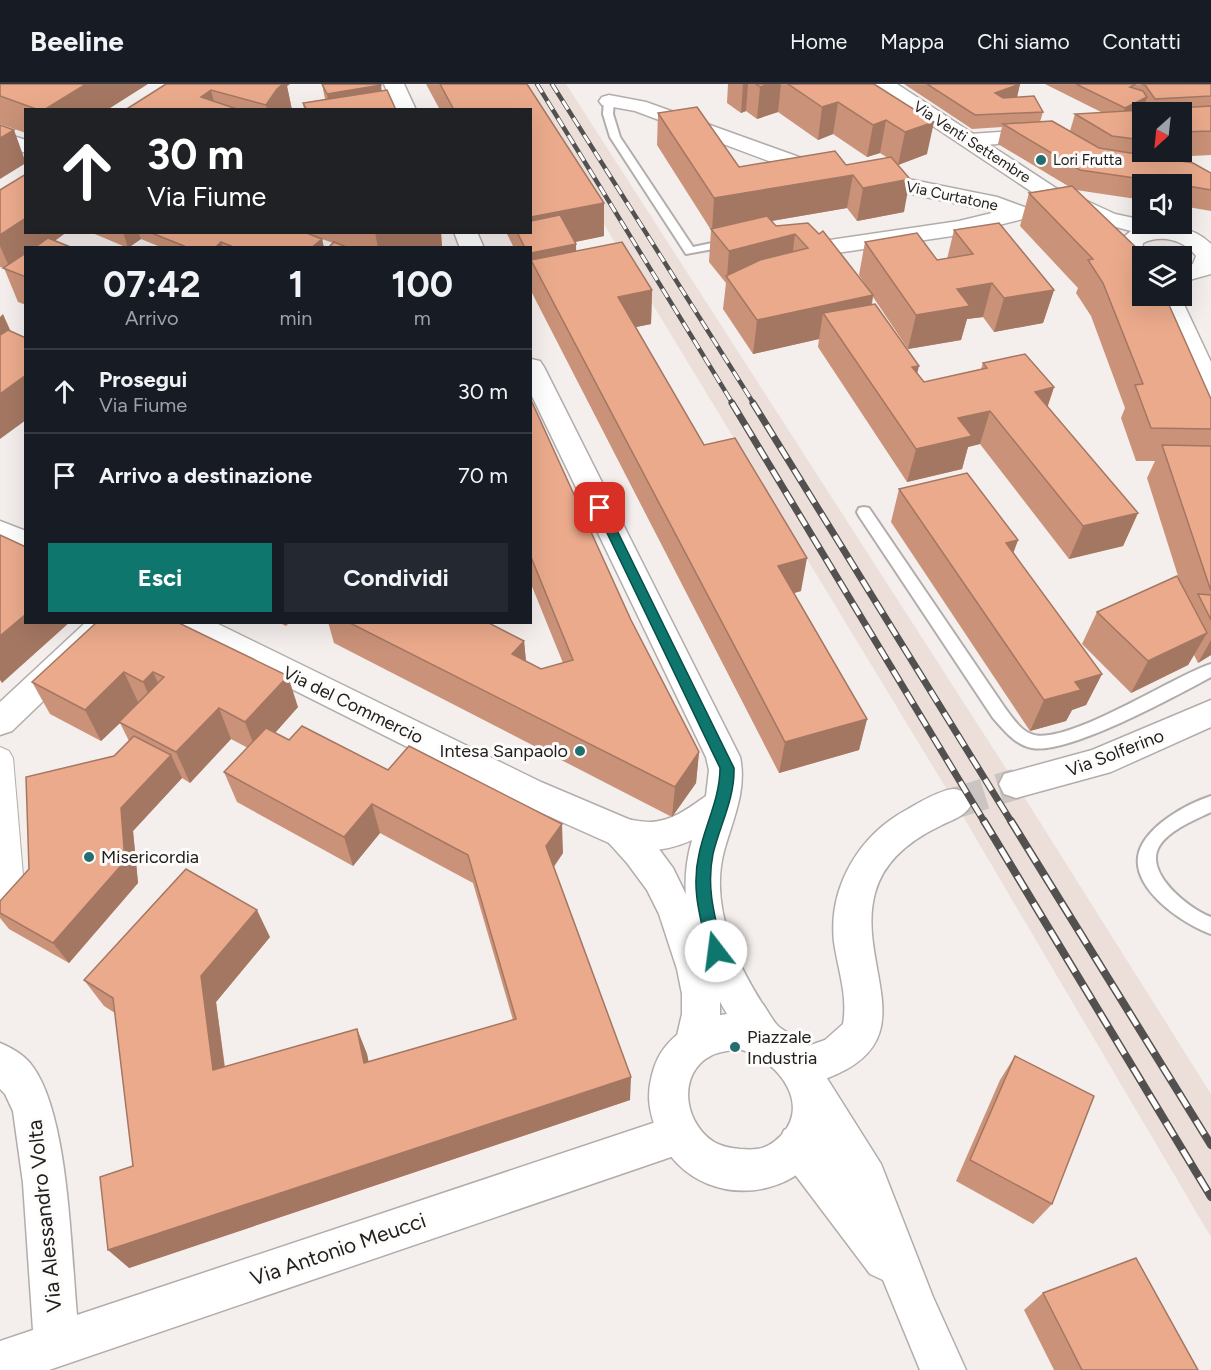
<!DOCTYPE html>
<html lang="it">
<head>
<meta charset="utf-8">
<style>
	body { margin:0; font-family:Figtree,sans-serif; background:#242831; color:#f1f3f6; height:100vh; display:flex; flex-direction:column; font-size:22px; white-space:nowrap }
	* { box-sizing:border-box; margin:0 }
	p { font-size:20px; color:#9ea1a6 }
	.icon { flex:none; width:33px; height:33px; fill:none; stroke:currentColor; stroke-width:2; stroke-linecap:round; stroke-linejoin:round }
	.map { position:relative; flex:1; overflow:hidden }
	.details { position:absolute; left:24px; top:162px; width:508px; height:378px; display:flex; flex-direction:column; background:#171b24; border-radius:0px; box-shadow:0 6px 24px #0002 }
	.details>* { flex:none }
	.guide { position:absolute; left:24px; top:24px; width:508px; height:126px; border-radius:0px; box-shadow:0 6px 24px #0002; background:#202124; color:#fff; overflow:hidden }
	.needle { width:39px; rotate:207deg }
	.fabs { position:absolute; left:1132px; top:18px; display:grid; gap:12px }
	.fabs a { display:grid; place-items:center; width:60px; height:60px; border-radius:0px; background:#171b24; box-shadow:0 6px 24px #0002; font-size:30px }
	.pin { position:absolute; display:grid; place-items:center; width:51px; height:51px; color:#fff; margin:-26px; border-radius:12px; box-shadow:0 3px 9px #0006 }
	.me { position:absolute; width:66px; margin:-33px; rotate:345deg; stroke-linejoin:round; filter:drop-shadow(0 0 4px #0008) }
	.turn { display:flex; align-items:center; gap:21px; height:126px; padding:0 24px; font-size:27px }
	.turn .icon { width:78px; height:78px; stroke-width:2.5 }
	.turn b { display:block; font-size:42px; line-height:51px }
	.eta { display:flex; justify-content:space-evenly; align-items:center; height:102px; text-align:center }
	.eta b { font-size:36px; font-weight:700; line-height:42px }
	.button { display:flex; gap:12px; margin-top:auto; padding:12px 24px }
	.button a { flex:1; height:69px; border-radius:0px; background:#0f766e; color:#fff; font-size:24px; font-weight:700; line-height:69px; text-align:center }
	.button a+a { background:#242831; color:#f1f3f6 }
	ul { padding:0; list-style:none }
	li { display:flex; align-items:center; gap:18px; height:84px; padding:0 24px; border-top:2px solid #363941 }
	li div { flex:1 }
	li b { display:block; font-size:22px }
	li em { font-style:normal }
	header { display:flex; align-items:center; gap:36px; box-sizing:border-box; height:84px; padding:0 30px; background:#171b24; border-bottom:2px solid #363941 }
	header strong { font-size:28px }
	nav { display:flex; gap:33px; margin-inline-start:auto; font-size:21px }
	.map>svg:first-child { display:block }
</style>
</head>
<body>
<header>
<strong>Beeline</strong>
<nav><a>Home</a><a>Mappa</a><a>Chi siamo</a><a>Contatti</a></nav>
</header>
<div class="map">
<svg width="1211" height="1286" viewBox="0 0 1211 1286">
	<rect width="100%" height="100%" fill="#f4eeec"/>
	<polygon fill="#ecdfd9" points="519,0 566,0 1016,700 1211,1010 1211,1153 955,719"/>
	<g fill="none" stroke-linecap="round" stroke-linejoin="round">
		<polyline stroke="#cac5c3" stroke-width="31" stroke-dasharray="31 15" stroke-linecap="butt" points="955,719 1016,700"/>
		<defs>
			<g id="service">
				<polygon points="609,14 614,17 613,30 620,53 693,163 731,155 737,159 735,161 686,170 610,53 603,30 604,17"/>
				<path d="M864,423L869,424L1005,624C1012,633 1020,646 1031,650C1064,664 1175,591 1211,580V593C1176,612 1068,671 1032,664C1015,661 1004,646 993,634L859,432L857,428L859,424Z"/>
				<path d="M1211,712V728C1195,736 1171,745 1160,761C1142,788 1189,825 1211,833V850C1183,840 1129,804 1139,768C1147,742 1186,720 1211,712Z"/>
			</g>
			<polygon id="pedestrian" points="0,663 9,667 13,674 24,803 10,824 0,827"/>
			<g id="minor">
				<polygon points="609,11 646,18 799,73 997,113 1027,124 1030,129 1027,134 959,151 823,171 815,169 811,164 815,159 823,157 959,137 996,128 785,83 635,27 602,21 599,17 602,13"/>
				<polygon points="1042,45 1050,46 1053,51 1050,56 970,62 962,61 959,56 962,51 970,50"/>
				<polygon points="0,48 26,56 26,69 0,61"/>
				<polygon points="0,437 26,447 26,469 0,459"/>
				<polygon points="86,538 121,538 117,546 12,647 0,651 0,618"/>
				<polygon points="170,538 214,538 541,698 633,737 653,757 673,784 695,829 715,885 720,910 720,930 715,960 709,973 695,979 681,973 675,960 682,930 682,910 677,885 659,830 647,806 627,779 609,759 517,718 174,546"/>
				<path d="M0,959C12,964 25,971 33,983C69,1033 71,1168 77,1231L677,1031L692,1037L698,1051L692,1065L677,1071L49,1286H0V1257L33,1246L23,1099L13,1027L5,1010L0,1005Z"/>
				<polygon points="809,983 823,988 881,1080 933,1213 966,1286 920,1286 883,1196 870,1190 784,1076 778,1061 784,1046 799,1040 813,1046 789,1002 795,988"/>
			</g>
			<g id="tertiary">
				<polygon points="384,0 404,0 416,26 395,26"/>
				<polygon points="454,148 477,148 484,164 460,164"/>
				<path d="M531,275L540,277L544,283L740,673C747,706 733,735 724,767C710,819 734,875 762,919C767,925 772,936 778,942C787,950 798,952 808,962L825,956L843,940C848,911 838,886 834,858C828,802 860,750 908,725C920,718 940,706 954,705C958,705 963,708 967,709L972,719C965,733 953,735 940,742C911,756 884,776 875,809C855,882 930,957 825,995C863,1107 701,1151 658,1050C648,1026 646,1009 654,984C664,953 695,934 727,930C696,876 674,817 692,756C663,769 639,769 609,759L603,748L609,737C625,732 634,738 651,738C672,737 689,724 706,712L709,686L706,673L531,310ZM739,965C779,976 816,1024 775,1057C764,1066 754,1066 740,1065C731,1064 723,1063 714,1058C687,1041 677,998 704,976C714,968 727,967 739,965Z"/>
				<polygon points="1211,616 1211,643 1111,688 1016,714 1004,710 999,700 1004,690 1092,666"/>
			</g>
			<g id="secondary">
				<path d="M873,0H897L1065,110L1074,111L1115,130L1143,136V140C1167,140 1193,142 1211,160V190L1182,198V184L1193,180L1196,172C1184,156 1162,150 1143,159L1142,167L1148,172H1143V188L1135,186L1118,168L1120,156L1131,147L1090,136L1082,138L1074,136L876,4Z"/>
				<polygon points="1156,212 1180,212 1211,278 1211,314 1202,312 1198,306"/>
			</g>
		</defs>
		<use href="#service" stroke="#b2adab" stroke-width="4"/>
		<use href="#pedestrian" stroke="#b2adab" stroke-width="2"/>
		<use href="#minor" stroke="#b2adab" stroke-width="3"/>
		<use href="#tertiary" stroke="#b2adab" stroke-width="3"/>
		<use href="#secondary" stroke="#b2adab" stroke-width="3"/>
		<use href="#service" fill="#fff" fill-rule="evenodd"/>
		<use href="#pedestrian" fill="#fff" fill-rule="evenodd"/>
		<use href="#minor" fill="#fff" fill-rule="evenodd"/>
		<use href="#tertiary" fill="#fff" fill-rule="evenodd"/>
		<use href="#secondary" fill="#fff" fill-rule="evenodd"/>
		<defs>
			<g id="rail-far2">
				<polyline points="537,0 733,320"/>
				<polyline points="552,0 754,320"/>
			</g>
			<g id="rail-far1">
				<polyline points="732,319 985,739"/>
				<polyline points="753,319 1012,739"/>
			</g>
			<g id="rail">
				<polyline points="984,737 1211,1113"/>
				<polyline points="1011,737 1211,1061"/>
			</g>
		</defs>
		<use href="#rail-far2" stroke="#535150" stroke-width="4.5"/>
		<use href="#rail-far1" stroke="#535150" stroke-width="7"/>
		<use href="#rail" stroke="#535150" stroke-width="8"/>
		<use href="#rail-far2" stroke="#fefcfb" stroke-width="3" stroke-dasharray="10" stroke-linecap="butt"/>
		<use href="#rail-far1" stroke="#fefcfb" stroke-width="4.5" stroke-dasharray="13" stroke-linecap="butt"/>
		<use href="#rail" stroke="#fefcfb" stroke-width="5" stroke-dasharray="16" stroke-linecap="butt"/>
	</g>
	<g fill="#ca9278" fill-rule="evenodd">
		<polygon points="0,0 107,26 26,26 26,49 0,40"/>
		<polygon points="166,0 290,0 287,2 292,26 125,26"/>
		<polygon points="322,0 382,6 396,26 304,26 303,19 325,15"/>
		<polygon points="426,0 527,0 604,119 604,152 575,158 576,167 652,206 651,240 635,243 704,361 801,507 794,509 867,635 859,666 779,689 532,209 532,202 531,202 531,164 514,164 506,148 531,148 531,26 440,26"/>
		<polygon points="728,0 874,0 927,70 898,81 904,128 857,137 847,124 772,137 776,142 808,139 867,203 859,191 865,158 937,176 947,175 954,146 1054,206 1043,239 994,248 983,233 967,235 961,256 908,265 873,213 872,221 917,289 924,298 981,285 983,279 1054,303 1047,323 1138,429 1123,462 1069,475 980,360 968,363 962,385 907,398 818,263 819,255 753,270 723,225 726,199 709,178 711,146 657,61 658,29 739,83 846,81 888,74 880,69 867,73 833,50 818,56 778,28 757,35 746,27 741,29 727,19"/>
		<path d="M904,0H1020L1017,13L1043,28L1040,38L1070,47L1075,30L1103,29L1045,0H1211V71L1171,73L1170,75L1211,89V127L1182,122V100H1143V116L1076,106L1211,315V571L1198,579L1194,571L1188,581L1131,609L1082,560L1097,528L1179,495L1147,394L1155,377H1136L1121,334L1125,324L1091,232L1076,209L1078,204L1020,142L1029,109L1068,102L998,60L1002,43L972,45ZM1143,28H1182V68H1143Z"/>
		<polygon points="0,106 26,164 26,221 18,218 4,184 0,183"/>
		<polygon points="90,148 441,148 442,164 328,164 333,159 322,155 324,164 158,164 158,162 141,155 128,164"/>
		<polygon points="531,316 631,536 699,668 696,699 672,733 334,559 328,538 487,538 524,557 526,577 541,585 563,579 531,500"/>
		<polygon points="899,405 1018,456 1013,469 1102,590 1086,621 1072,626 1066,637 1030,647 891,438"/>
		<polygon points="97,538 298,623 275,649 289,656 388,686 563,769 554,783 630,1016 129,1184 133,1082 115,929 104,922 84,896 270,853 216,918 225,983 357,945 367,970 368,978 513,936 473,799 380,749 353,782 237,718 224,688 248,664 231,655 190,699 182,694 133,747 138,799 69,879 9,845 0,834 0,817 29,785 114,672 129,657 120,639 101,657 50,630 32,598"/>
		<polygon points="278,538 290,538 286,542"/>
		<polygon points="1015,972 1052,1120 1033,1140 956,1097 1000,996"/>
		<polygon points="1043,1209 1198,1286 1054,1286 1024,1226"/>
	</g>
	<g fill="#a47762">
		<polygon points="86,0 148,0 107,26 44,26"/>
		<polygon points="266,0 290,0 287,2 292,26 267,26 266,21"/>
		<polygon points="743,0 748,0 746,27 741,29"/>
		<polygon points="768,0 781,0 778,28 757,35 760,3"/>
		<polygon points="1020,0 1017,13 992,22 995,9"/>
		<polygon points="381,1 384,26 330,26 327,10"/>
		<polygon points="211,6 216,26 201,13"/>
		<polygon points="1147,13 1143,26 1121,38 1125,24"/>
		<polygon points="838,18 833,50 818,56 822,23"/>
		<polygon points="886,36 880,69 867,73 873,41"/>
		<polygon points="934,38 927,70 898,81 905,48"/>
		<polygon points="14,46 26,79 0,95 0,54"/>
		<polygon points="1161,68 1173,68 1168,80 1155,84"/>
		<polygon points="853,91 847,124 712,147 714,114"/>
		<polygon points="910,95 904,128 857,137 863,104"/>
		<polygon points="604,119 604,152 531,167 531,133"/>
		<polygon points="26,134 26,148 67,148 45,164 26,164 26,177 11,187 0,162 0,151"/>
		<polygon points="123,148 138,148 141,155 128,164"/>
		<polygon points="375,148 441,148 442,164 378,164"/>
		<polygon points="795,150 791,184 727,193 729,167"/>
		<polygon points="322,155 324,164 311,164"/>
		<polygon points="221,158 223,164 215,164"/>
		<polygon points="576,160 577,194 531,176 531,169"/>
		<polygon points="531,182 532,202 531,202"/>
		<polygon points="992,199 983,233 967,235 961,256 908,265 916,231 957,205"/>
		<polygon points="652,206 651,240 617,247 618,213"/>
		<polygon points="1054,206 1043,239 994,248 1004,214"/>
		<polygon points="873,211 867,245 823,229 819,255 753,270 757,236"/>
		<polygon points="3,230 18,264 0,277 0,233"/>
		<polygon points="919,282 911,315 912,283"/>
		<polygon points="26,291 26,336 0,355 0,310"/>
		<polygon points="1054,303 1043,337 1035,308"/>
		<polygon points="990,327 980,360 968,363 962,385 907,398 916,365 958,334"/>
		<polygon points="1138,429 1123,462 1069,475 1083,442"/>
		<polygon points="1018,456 1006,489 1006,459"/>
		<polygon points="807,474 801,507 773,515 778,482"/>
		<polygon points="26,530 26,538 70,538 2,599 0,596 0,552"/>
		<polygon points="1207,549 1188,581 1131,609 1148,577"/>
		<polygon points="1211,556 1211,571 1198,579"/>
		<polygon points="524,557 527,589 512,570"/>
		<polygon points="124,588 139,620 119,638 120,639 101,657 85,626"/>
		<polygon points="153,588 167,619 157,629 143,598"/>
		<polygon points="1102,590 1086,621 1072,626 1066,637 1030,647 1044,616 1075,598"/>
		<polygon points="288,592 298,623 257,669 245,638"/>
		<polygon points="219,624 231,655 190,699 176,668"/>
		<polygon points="867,635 859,666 779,689 785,658"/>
		<polygon points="699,668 696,699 672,733 675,703"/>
		<polygon points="171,671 182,694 133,747 138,799 69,879 53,859 121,724"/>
		<polygon points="372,720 380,749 353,782 344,753"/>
		<polygon points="562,740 563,769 548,790 546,762"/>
		<polygon points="257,826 270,853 216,918 228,1010 213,986 201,892"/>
		<polygon points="357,945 367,970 374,1003 364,979"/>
		<polygon points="631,993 630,1016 129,1184 108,1166"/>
	</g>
	<g fill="#ebaa8c" stroke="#a47762" stroke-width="1.5">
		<polygon points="0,0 86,0 44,26 39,26 0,12"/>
		<polygon points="166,0 283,0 277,5 266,21 211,6 201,13 240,26 125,26"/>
		<polygon points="322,0 380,0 381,1 327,10"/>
		<polygon points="440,0 527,0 604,119 531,133 531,26 454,26"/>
		<polygon points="756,0 768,0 760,3"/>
		<polygon points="788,0 874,0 934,38 905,48 886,36 873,41 838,18 822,23"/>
		<polygon points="927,0 1020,0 995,9 1003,14 1034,12 1043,28 975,31"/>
		<polygon points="1076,0 1136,0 1130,3 1143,7 1147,13 1125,24"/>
		<polygon points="1141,0 1211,0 1211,12 1155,15 1145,1"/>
		<polygon points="387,6 396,26 307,26 303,19"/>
		<polygon points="1211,22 1211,47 1182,48 1182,28 1143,28 1143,56 1112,52 1075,30"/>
		<polygon points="697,23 739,83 835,67 846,81 891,73 910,95 863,104 853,91 714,114 658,29"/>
		<polygon points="1052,37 1099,64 1193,79 1211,89 1211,106 1182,101 1182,100 1176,100 1080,86 1003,40"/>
		<polygon points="0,41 14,46 0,54"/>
		<polygon points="26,90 26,134 0,151 0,106"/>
		<polygon points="1072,102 1145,172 1143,172 1143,212 1165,212 1211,315 1211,345 1151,344 1135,301 1143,300 1103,199 1088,176 1093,175 1029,109"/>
		<polygon points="560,131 576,160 531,169 531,164 525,164 517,148 531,148 531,137"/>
		<polygon points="767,132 776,142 808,139 819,150 823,147 873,211 757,236 726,192 760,176 808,164 795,150 729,167 711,145"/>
		<polygon points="999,139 1054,206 1004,214 992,199 957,205 970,222 916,231 865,158 917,149 937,176 973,170 954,146"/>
		<polygon points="157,148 304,148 322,155 311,164 236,164 221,158 215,164 183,164 184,162 154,150"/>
		<polygon points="48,154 73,164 34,164"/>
		<polygon points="334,158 349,164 328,164"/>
		<polygon points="622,158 652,206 618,213 704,361 735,354 807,474 778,482 867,635 785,658 531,176"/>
		<polygon points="26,169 26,193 3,184"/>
		<polygon points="875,220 919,282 912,283 924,298 987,284 983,279 1025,270 1054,303 1035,308 1138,429 1083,442 990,327 958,334 972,352 916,365 823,229"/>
		<polygon points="8,246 26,254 26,291 0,310 0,251"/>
		<polygon points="531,316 631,536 699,668 675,703 348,538 487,538 524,557 512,570 541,585 573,576 531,473"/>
		<polygon points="1162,361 1211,362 1211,507"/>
		<polygon points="967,389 1018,456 1006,459 1102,590 1075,598 1081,606 1044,616 899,405"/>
		<polygon points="0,451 26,463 26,530 0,552"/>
		<polygon points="1177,492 1207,549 1148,577 1097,528"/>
		<polygon points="1198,510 1211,511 1211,536"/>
		<polygon points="97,538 177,538 288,592 245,638 219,624 176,668 119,638 164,593 153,588 143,598 124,588 85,626 32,598"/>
		<polygon points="302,642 388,686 409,662 562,740 546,762 631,993 108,1166 100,1093 133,1082 113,914 84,896 186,785 257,826 201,892 213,986 357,945 364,979 516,935 468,771 372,720 344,753 224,688 266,644 289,656"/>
		<polygon points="134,652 171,671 121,724 125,777 53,859 0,829 0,817 29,785 26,693 114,672"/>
		<polygon points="1015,972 1094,1012 1052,1120 970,1076"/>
		<polygon points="1136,1174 1198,1286 1082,1286 1043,1209"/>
	</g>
	<path fill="#0f766e" stroke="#0a4d48" stroke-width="1.5" d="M600,420L606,424L734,684C735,714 720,741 713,770C706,804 715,833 723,867L721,872L716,874L710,872L708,867C700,833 691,804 699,770C705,741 720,714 720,684L595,424Z"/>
	<g fill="#236e71" stroke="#fefcfb" stroke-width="2">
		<circle cx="1041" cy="76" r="6"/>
		<circle cx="580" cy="667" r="6"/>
		<circle cx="89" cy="773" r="6"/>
		<circle cx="735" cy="963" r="6"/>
	</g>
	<g text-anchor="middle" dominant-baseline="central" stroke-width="6" stroke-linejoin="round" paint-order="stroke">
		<g font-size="15" fill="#21201f" stroke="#fefcfb">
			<text transform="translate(972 58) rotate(33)">Via Venti Settembre</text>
			<text transform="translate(952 112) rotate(12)">Via Curtatone</text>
		</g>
		<g font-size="15" fill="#21201f" stroke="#fefcfb" text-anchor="start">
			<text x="1053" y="76">Lori Frutta</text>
		</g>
		<g font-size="18" fill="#21201f" stroke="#fefcfb">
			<text transform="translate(353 621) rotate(26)">Via del Commercio</text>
			<text transform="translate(1115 669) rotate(-21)">Via Solferino</text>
		</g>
		<g font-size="18" fill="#21201f" stroke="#fefcfb" text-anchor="start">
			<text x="568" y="667" text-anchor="end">Intesa Sanpaolo</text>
			<text x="101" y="773">Misericordia</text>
			<text x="747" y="953">Piazzale<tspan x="747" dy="21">Industria</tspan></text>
		</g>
		<g font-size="21" fill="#21201f" stroke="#fefcfb">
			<text transform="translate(44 1132) rotate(-96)">Via Alessandro Volta</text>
			<text transform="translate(338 1165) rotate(-19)">Via Antonio Meucci</text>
		</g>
	</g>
</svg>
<div class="fabs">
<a><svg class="needle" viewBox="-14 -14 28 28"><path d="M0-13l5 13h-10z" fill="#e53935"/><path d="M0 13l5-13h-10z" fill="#9ea1a6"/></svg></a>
<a><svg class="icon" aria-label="sound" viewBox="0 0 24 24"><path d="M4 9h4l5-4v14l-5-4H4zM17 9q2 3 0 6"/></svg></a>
<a><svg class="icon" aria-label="layers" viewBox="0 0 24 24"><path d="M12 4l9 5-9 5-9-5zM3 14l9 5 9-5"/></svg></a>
</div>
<div class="pin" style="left:600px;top:424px;background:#d93025"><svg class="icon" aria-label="arrive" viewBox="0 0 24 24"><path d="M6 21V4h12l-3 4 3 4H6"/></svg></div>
<svg class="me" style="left:716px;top:867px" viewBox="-20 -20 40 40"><circle r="19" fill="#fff"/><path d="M0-13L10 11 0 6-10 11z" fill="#0f766e"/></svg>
<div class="guide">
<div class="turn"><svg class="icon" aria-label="ahead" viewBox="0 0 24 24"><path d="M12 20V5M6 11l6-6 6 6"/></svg><div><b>30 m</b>Via Fiume</div></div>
</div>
<section class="details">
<div class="eta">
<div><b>07:42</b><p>Arrivo</p></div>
<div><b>1</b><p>min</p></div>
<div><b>100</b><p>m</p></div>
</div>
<ul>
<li><svg class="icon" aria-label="ahead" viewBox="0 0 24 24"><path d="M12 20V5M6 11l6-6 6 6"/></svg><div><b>Prosegui</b><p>Via Fiume</p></div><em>30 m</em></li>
<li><svg class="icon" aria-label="arrive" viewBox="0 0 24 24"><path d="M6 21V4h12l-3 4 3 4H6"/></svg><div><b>Arrivo a destinazione</b></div><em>70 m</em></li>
</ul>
<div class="button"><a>Esci</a><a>Condividi</a></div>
</section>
</div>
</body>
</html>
